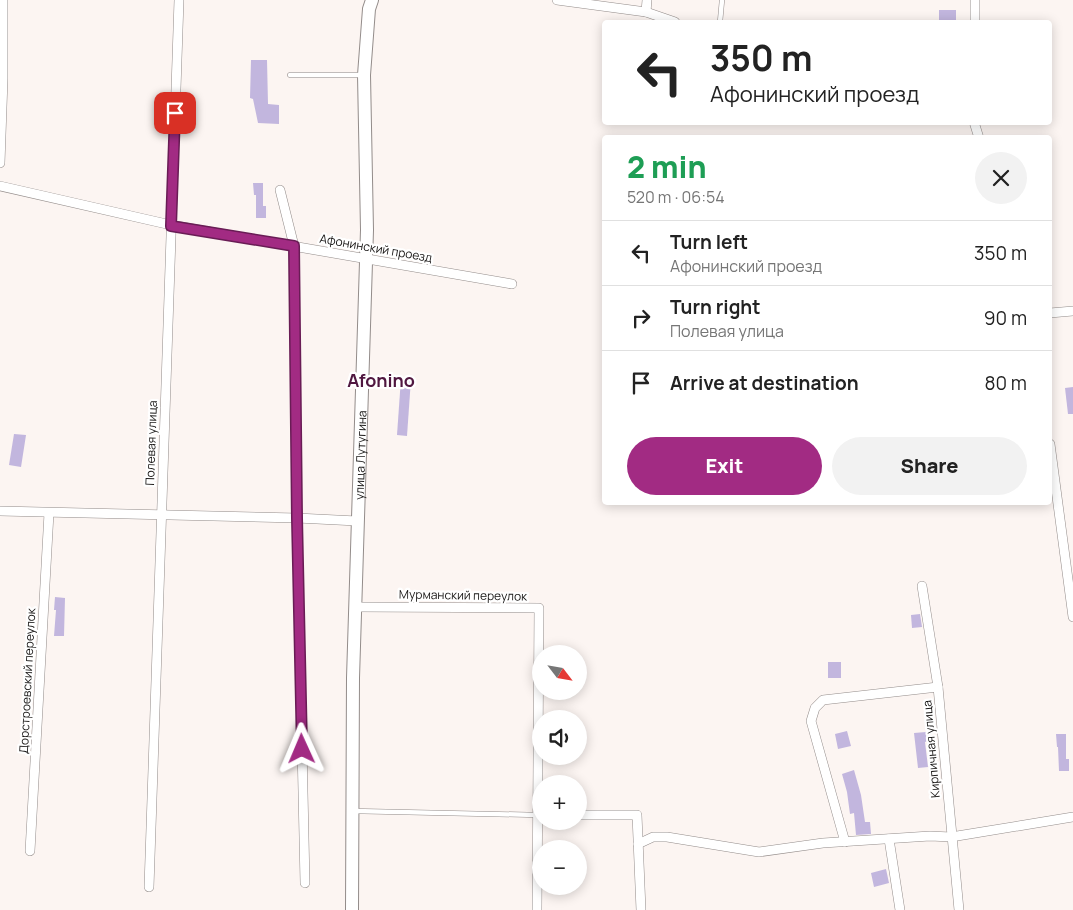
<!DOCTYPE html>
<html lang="en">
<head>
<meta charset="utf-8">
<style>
	body { margin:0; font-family:Manrope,sans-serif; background:#f2f2f2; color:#222; height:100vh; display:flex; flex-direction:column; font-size:19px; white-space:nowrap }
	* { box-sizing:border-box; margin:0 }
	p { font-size:16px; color:#767676 }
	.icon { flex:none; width:28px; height:28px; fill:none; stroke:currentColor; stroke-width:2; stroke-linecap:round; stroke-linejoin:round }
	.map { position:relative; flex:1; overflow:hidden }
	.details { position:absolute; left:602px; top:135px; width:450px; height:370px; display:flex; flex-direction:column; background:#fff; border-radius:5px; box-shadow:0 2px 12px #0003 }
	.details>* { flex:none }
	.top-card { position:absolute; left:602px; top:20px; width:450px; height:105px; border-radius:5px; box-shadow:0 2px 12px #0003; background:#fff; color:#222; overflow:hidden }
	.needle { width:32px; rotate:121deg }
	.fabs { position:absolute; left:532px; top:645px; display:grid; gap:10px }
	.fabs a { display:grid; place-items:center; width:55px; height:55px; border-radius:50%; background:#fff; box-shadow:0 2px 12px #0003; font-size:25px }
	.pin { position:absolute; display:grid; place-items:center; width:42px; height:42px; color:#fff; margin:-21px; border-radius:10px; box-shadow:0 2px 8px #0006 }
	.me { position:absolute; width:55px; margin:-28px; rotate:359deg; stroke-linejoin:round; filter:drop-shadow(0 0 4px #0008) }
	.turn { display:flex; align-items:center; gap:18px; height:105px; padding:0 25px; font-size:22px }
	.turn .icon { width:65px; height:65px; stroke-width:2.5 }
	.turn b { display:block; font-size:35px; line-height:42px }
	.round { display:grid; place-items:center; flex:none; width:52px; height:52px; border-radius:26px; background:#f2f2f2 }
	.summary { display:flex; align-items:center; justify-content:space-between; height:85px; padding:0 25px }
	h1 { font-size:30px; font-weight:800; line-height:38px; color:#1e9e55 }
	.primary-button { display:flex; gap:10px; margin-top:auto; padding:10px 25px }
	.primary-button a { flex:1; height:58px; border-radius:30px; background:#a22b83; color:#fff; font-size:20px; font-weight:800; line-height:58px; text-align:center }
	.primary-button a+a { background:#f2f2f2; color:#222 }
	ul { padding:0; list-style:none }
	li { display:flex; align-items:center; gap:15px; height:65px; padding:0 25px; border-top:1px solid #e0e0e0 }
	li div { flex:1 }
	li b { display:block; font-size:19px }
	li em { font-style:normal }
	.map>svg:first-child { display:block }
</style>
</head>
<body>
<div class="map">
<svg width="1073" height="910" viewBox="0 0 1073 910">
	<rect width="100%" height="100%" fill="#fcf5f2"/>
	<g fill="#c2b6de">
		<rect x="939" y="10" width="17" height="12"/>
		<polygon points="251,60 267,60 268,104 279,105 279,124 258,123 253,99 250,98"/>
		<polygon points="253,183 263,183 263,206 266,206 266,218 256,218 256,195 254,195"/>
		<polygon points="401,378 411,379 407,436 397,435"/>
		<polygon points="1073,387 1073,414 1068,414 1065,388"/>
		<polygon points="14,434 26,435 21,467 9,465"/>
		<polygon points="55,597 65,598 64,636 54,636 56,610 54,610"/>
		<polygon points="920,614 922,627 912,628 911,615"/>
		<rect x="828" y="662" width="13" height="16"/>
		<polygon points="847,731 851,746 838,749 835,734"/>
		<polygon points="926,732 928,741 925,742 928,767 918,768 914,733"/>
		<polygon points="1056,734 1066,734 1066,759 1069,759 1069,771 1059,771 1058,747 1057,747"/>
		<polygon points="854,770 861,795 865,822 870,822 871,834 856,835 854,813 850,814 847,792 842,774"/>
		<polygon points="886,869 889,883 874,887 871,873"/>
	</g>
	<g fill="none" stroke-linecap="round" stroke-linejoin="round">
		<defs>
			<g id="service">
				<polyline points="720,22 722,0"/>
				<polyline points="290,75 363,75"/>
				<polyline points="353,811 537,815"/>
			</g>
			<g id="minor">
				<polyline points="557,0 646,12 675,22"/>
				<polyline points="975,0 975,22"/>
				<polyline points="646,12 647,0"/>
				<polyline points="974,122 979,138"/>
				<polyline points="0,163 3,79 3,0"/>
				<polyline points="0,186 171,225 512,284"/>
				<polyline points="280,190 294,246 297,518 305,883"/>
				<polyline points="1050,313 1073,311"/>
				<polyline points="1050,444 1073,617"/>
				<polyline points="0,511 297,518 357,521"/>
				<polyline points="922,586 938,687 959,910"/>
				<polyline points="355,607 539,608 537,910"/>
				<polyline points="579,815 637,815 641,910"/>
				<polyline points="889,839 900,910"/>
				<polyline points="845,842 811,721 815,708 823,700 938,687"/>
				<polyline points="638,844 653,837 667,837 759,852 823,843 930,836 951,837 1073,817"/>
				<polyline points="30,851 49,513"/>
				<polyline points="149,887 179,0"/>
			</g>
			<g id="secondary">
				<path id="s1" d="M352,910L353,678L367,230L364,75L369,9L372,0"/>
			</g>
		</defs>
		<use href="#service" stroke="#938c8a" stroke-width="5.5"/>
		<use href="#minor" stroke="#938c8a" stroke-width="10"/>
		<use href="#secondary" stroke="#938c8a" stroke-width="14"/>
		<use href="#service" stroke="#fff" stroke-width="4.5"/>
		<use href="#minor" stroke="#fff" stroke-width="9"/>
		<use href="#secondary" stroke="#fff" stroke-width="12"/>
	</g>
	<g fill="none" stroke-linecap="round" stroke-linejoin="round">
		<defs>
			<polyline id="route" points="175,113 171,226 294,246 297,518 302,749"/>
		</defs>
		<use href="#route" stroke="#691c55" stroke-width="12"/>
		<use href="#route" stroke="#a22b83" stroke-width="9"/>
	</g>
	<g text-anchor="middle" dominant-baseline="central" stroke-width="4.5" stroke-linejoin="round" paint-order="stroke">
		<g font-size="12" fill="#171514" stroke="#fff">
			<text transform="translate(376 248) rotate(10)">Афонинский проезд</text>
			<text transform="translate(151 443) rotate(-88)">Полевая улица</text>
			<text stroke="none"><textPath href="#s1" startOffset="455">улица Лутугина</textPath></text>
			<text transform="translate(463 595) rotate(1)">Мурманский переулок</text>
			<text transform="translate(27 681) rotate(-87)">Дорстроевский переулок</text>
			<text transform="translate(931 749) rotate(-95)">Кирпичная улица</text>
		</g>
		<g font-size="18" font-weight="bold" fill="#501740" stroke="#fff">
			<text x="381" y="380">Afonino</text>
		</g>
	</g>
</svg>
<div class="fabs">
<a><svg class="needle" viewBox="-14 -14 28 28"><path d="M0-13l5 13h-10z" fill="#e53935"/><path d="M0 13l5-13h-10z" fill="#767676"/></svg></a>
<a><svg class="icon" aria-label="sound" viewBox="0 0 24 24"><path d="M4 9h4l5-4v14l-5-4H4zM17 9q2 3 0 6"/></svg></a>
<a>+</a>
<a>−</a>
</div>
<div class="pin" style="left:175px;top:113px;background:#d93025"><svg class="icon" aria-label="arrive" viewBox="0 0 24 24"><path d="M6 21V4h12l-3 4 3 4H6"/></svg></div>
<svg class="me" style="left:302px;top:749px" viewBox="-20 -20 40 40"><path d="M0-17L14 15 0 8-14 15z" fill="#a22b83" stroke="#fff" stroke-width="4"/></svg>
<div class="top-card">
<div class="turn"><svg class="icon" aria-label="left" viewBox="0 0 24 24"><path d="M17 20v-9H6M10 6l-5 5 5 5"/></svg><div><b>350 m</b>Афонинский проезд</div></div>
</div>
<section class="details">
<div class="summary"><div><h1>2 min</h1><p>520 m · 06:54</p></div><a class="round"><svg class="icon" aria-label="close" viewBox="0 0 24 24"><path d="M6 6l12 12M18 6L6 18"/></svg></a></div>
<ul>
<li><svg class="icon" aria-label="left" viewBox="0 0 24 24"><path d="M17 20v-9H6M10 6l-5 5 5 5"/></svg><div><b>Turn left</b><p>Афонинский проезд</p></div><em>350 m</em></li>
<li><svg class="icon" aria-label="right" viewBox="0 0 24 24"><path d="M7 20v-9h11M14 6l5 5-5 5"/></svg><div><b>Turn right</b><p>Полевая улица</p></div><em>90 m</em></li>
<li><svg class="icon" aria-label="arrive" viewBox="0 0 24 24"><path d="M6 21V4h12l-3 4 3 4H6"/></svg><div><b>Arrive at destination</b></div><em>80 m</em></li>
</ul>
<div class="primary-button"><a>Exit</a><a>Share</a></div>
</section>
</div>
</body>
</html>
